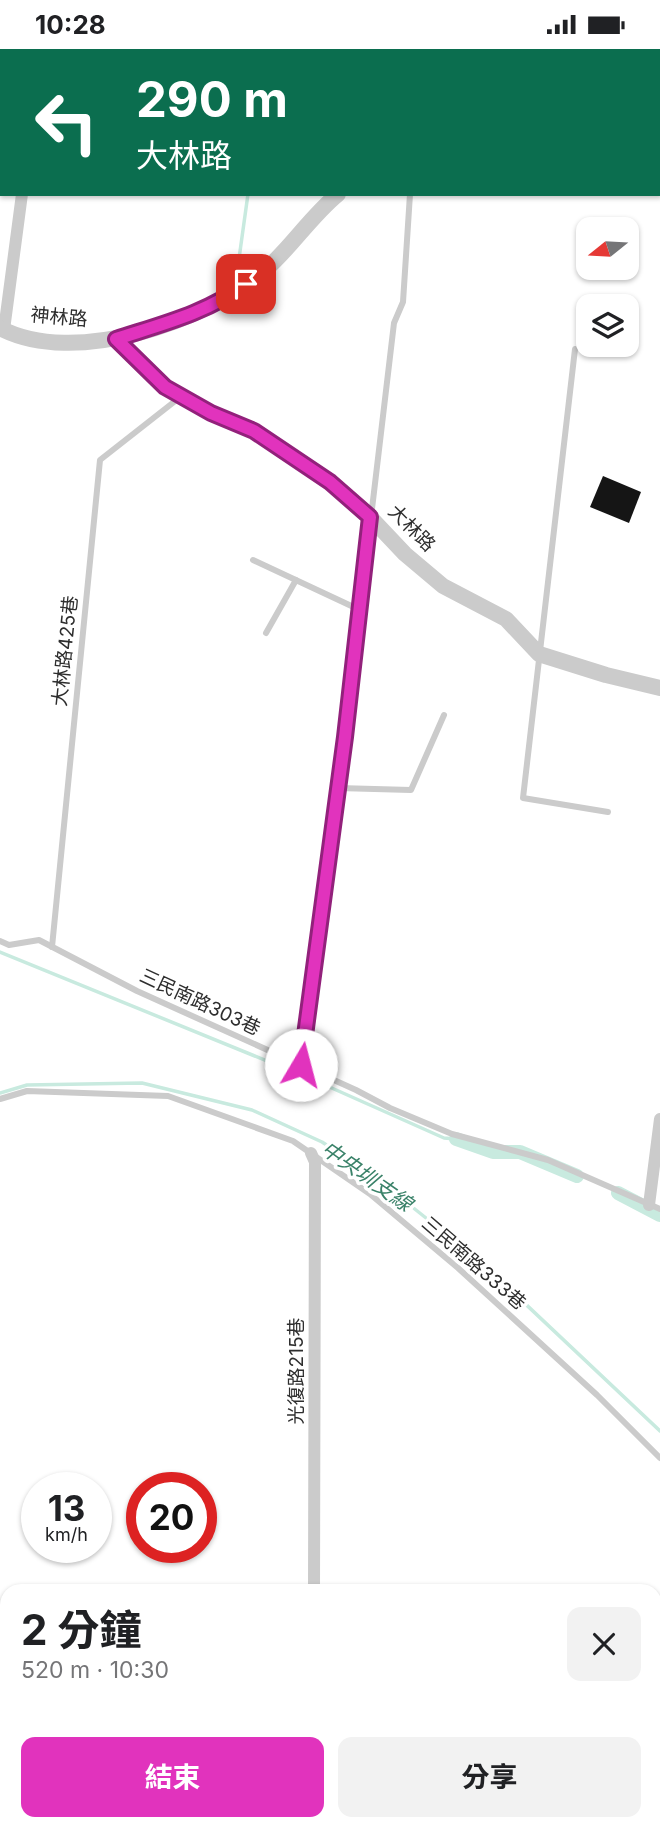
<!DOCTYPE html>
<html lang="zh-TW">
<head>
<meta charset="utf-8">
<style>
	body { margin:0; font-family:Inter,"Noto Sans TC",sans-serif; background:#f2f2f2; color:#202124; height:100vh; display:flex; flex-direction:column; font-size:26px; white-space:nowrap }
	* { box-sizing:border-box; margin:0 }
	p { font-size:23px; color:#757577 }
	.icon { flex:none; width:38px; height:38px; fill:none; stroke:currentColor; stroke-width:2; stroke-linecap:round; stroke-linejoin:round }
	.map { position:relative; flex:1; overflow:hidden }
	.panel { position:absolute; left:0px; top:1535px; width:662px; height:247px; display:flex; flex-direction:column; background:#fff; border-radius:21px 21px 0 0; box-shadow:0 2px 5px #0004 }
	.panel>* { flex:none }
	.banner { position:absolute; left:0px; top:0px; width:662px; height:147px; box-shadow:0 2px 5px #0004; background:#0b6e4f; color:#fff; overflow:hidden }
	.needle { width:46px; rotate:252deg }
	.fabs { position:absolute; left:576px; top:168px; display:grid; gap:14px }
	.fabs a { display:grid; place-items:center; width:63px; height:63px; border-radius:14px; background:#fff; box-shadow:0 2px 5px #0004; font-size:35px }
	.speed { position:absolute; left:21px; top:1423px; display:flex; gap:14px; font-size:35px; font-weight:700; text-align:center }
	.speed>* { display:grid; place-content:center; width:91px; height:91px; border-radius:50%; background:#fff; box-shadow:0 2px 5px #0004; line-height:1 }
	.speed small { font-size:18px; font-weight:400 }
	.speed .limit { border:10px solid #d22; background:#fff; color:#111 }
	.pin { position:absolute; display:grid; place-items:center; width:60px; height:60px; color:#fff; margin:-30px; border-radius:14px; box-shadow:0 4px 10px #0006 }
	.me { position:absolute; width:77px; margin:-38px; rotate:8deg; stroke-linejoin:round; filter:drop-shadow(0 0 5px #0008) }
	.turn { display:flex; align-items:center; gap:24px; height:147px; padding:0 21px; font-size:32px }
	.turn .icon { width:91px; height:91px; stroke-width:2.5 }
	.turn b { display:block; font-size:49px; line-height:60px }
	.round { display:grid; place-items:center; flex:none; width:74px; height:74px; border-radius:14px; background:#f2f2f2 }
	.headline { display:flex; align-items:center; justify-content:space-between; height:119px; padding:0 21px }
	h1 { font-size:42px; font-weight:700; line-height:52px }
	.action { display:flex; gap:14px; margin-top:auto; padding:14px 21px }
	.action a { flex:1; height:80px; border-radius:14px; background:#e133bd; color:#fff; font-size:28px; font-weight:700; line-height:80px; text-align:center }
	.action a+a { background:#f2f2f2; color:#202124 }
	.status { display:flex; justify-content:space-between; align-items:center; height:49px; padding:0 35px; background:#fff; direction:ltr }
	.status svg { height:19px; fill:currentColor }
	.map>svg:first-child { display:block }
</style>
</head>
<body>
<div class="status"><b>10:28</b><svg viewBox="0 0 49 12"><path d="M0 12V9h3v3zM5 12V6h3v6zM10 12V3h3v9zM15 12V0h3v12zM26 1h20v11H26zM47 4h2v5h-2z"/></svg></div>
<div class="map">
<svg width="660" height="1781" viewBox="0 0 660 1781">
	<rect width="100%" height="100%" fill="#fff"/>
	<g fill="none" stroke-linecap="round" stroke-linejoin="round">
		<g stroke="#c8eadf" stroke-width="3.5">
			<polyline points="267,2 267,0"/>
			<polyline points="237,224 248,145"/>
			<polyline points="0,903 316,1032 444,1089 456,1090"/>
			<polyline points="0,1044 27,1036 142,1034 252,1061 322,1093 371,1125 481,1213 660,1382"/>
		</g>
		<g stroke="#c8eadf" stroke-width="14">
			<polyline points="456,1090 493,1103 520,1103 577,1127"/>
			<polyline points="618,1144 660,1166"/>
		</g>
	</g>
	<polygon fill="#151515" points="603,427 641,443 629,474 590,458"/>
	<g fill="none" stroke-linecap="round" stroke-linejoin="round">
		<g stroke="#cbcbcb" stroke-width="6">
			<polyline points="425,2 425,0"/>
			<polyline points="575,300 523,749 608,763"/>
			<polyline points="253,511 360,561"/>
			<polyline points="266,584 296,531"/>
			<polyline points="338,739 411,741 444,666"/>
			<polyline points="0,892 9,896 39,891 137,942 356,1041 390,1059 452,1085 548,1111 660,1160"/>
			<polyline points="52,898 100,411 179,349"/>
			<polyline points="301,1016 345,688 394,274 403,253 410,145"/>
			<polyline points="0,1050 27,1042 168,1047 293,1092 370,1145 458,1219 597,1346 660,1409"/>
		</g>
		<g stroke="#cbcbcb" stroke-width="12">
			<polyline points="41,2 41,0"/>
			<polyline points="4,281 22,145"/>
			<polyline points="311,1104 315,1113 314,1542"/>
			<polyline points="649,1156 660,1070"/>
			<polyline points="0,1770 14,1781"/>
			<polyline points="312,1781 312,1774"/>
		</g>
		<g stroke="#cbcbcb" stroke-width="16">
			<polyline points="517,2 519,0"/>
			<path d="M0,279C74,318 205,273 264,222C291,199 310,168 338,145"/>
			<polyline points="116,291 165,338 211,364 254,382 330,433 370,468 405,505 443,537 506,570 539,605 606,626 660,639"/>
		</g>
	</g>
	<g fill="none" stroke-linecap="round" stroke-linejoin="round">
		<defs>
			<path id="route" d="M246,235C207,264 162,275 116,290L165,338L211,364L254,382L330,433L370,468L345,688L301,1016"/>
		</defs>
		<use href="#route" stroke="#92217b" stroke-width="18"/>
		<use href="#route" stroke="#e133bd" stroke-width="12"/>
	</g>
	<g text-anchor="middle" dominant-baseline="central" stroke-width="7" stroke-linejoin="round" paint-order="stroke">
		<g font-size="19" fill="#2e2e2e" stroke="#fff">
			<text transform="translate(59 268) rotate(5)">神林路</text>
			<text transform="translate(412 479) rotate(45)">大林路</text>
			<text transform="translate(65 602) rotate(-84)">大林路425巷</text>
			<text transform="translate(200 953) rotate(25)">三民南路303巷</text>
			<text transform="translate(474 1214) rotate(41)">三民南路333巷</text>
			<text transform="translate(296 1322) rotate(-90)">光復路215巷</text>
		</g>
		<g font-size="21" font-style="italic" fill="#3a8269" stroke="#fff">
			<text transform="translate(367 1127) rotate(35)">中央圳支線</text>
		</g>
	</g>
</svg>
<div class="fabs">
<a><svg class="needle" viewBox="-14 -14 28 28"><path d="M0-13l5 13h-10z" fill="#e53935"/><path d="M0 13l5-13h-10z" fill="#757577"/></svg></a>
<a><svg class="icon" aria-label="layers" viewBox="0 0 24 24"><path d="M12 4l9 5-9 5-9-5zM3 14l9 5 9-5"/></svg></a>
</div>
<div class="speed"><div>13<small>km/h</small></div><div class="limit">20</div></div>
<div class="pin" style="left:246px;top:235px;background:#d93025"><svg class="icon" aria-label="arrive" viewBox="0 0 24 24"><path d="M6 21V4h12l-3 4 3 4H6"/></svg></div>
<svg class="me" style="left:301px;top:1016px" viewBox="-20 -20 40 40"><circle r="19" fill="#fff"/><path d="M0-13L10 11 0 6-10 11z" fill="#e133bd"/></svg>
<div class="banner">
<div class="turn"><svg class="icon" aria-label="left" viewBox="0 0 24 24"><path d="M17 20v-9H6M10 6l-5 5 5 5"/></svg><div><b>290 m</b>大林路</div></div>
</div>
<section class="panel">
<div class="headline"><div><h1>2 分鐘</h1><p>520 m · 10:30</p></div><a class="round"><svg class="icon" aria-label="close" viewBox="0 0 24 24"><path d="M6 6l12 12M18 6L6 18"/></svg></a></div>
<div class="action"><a>結束</a><a>分享</a></div>
</section>
</div>
</body>
</html>
